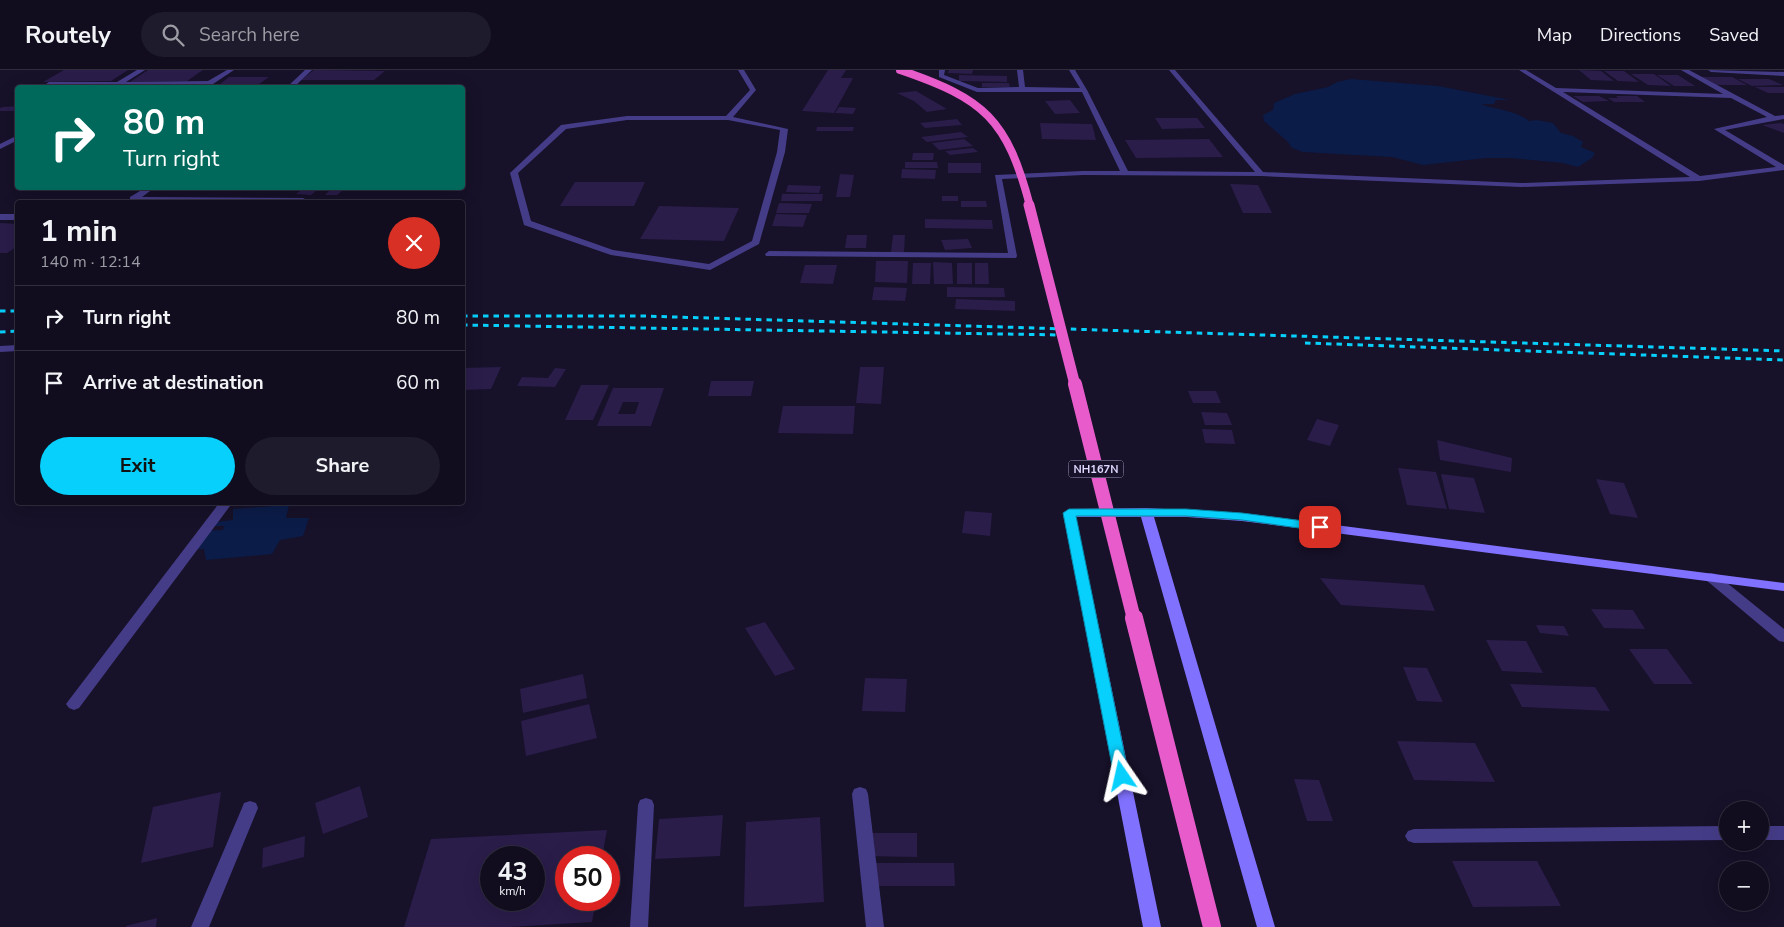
<!DOCTYPE html>
<html lang="en">
<head>
<meta charset="utf-8">
<style>
	body { margin:0; font-family:"Nunito Sans",sans-serif; background:#1e1b2c; color:#f1f3f6; height:100vh; display:flex; flex-direction:column; font-size:19px; white-space:nowrap }
	* { box-sizing:border-box; margin:0 }
	p { font-size:16px; color:#9c9ca4 }
	.icon { flex:none; width:28px; height:28px; fill:none; stroke:currentColor; stroke-width:2; stroke-linecap:round; stroke-linejoin:round }
	.map { position:relative; flex:1; overflow:hidden }
	.panel { position:absolute; left:15px; top:130px; width:450px; height:305px; display:flex; flex-direction:column; background:#110d1f; border-radius:5px; box-shadow:0 5px 20px #0002,0 0 0 1px #302d3d }
	.panel>* { flex:none }
	.banner { position:absolute; left:15px; top:15px; width:450px; height:105px; border-radius:5px; box-shadow:0 5px 20px #0002,0 0 0 1px #302d3d; background:#00695c; color:#fff; overflow:hidden }
	.fabs { position:absolute; left:1719px; top:731px; display:grid; gap:10px }
	.fabs a { display:grid; place-items:center; width:50px; height:50px; border-radius:50%; background:#110d1f; box-shadow:0 5px 20px #0002,0 0 0 1px #302d3d; font-size:25px }
	.speed { position:absolute; left:480px; top:776px; display:flex; gap:10px; font-size:25px; font-weight:700; text-align:center }
	.speed>* { display:grid; place-content:center; width:65px; height:65px; border-radius:50%; background:#110d1f; box-shadow:0 5px 20px #0002,0 0 0 1px #302d3d; line-height:1 }
	.speed small { font-size:12px; font-weight:400 }
	.speed .limit { border:8px solid #d22; background:#fff; color:#111 }
	.pin { position:absolute; display:grid; place-items:center; width:42px; height:42px; color:#fff; margin:-21px; border-radius:10px; box-shadow:0 2px 8px #0006 }
	.me { position:absolute; width:55px; margin:-28px; rotate:349deg; stroke-linejoin:round; filter:drop-shadow(0 0 4px #0008) }
	.turn { display:flex; align-items:center; gap:18px; height:105px; padding:0 25px; font-size:22px }
	.turn .icon { width:65px; height:65px; stroke-width:2.5 }
	.turn b { display:block; font-size:35px; line-height:42px }
	.round { display:grid; place-items:center; flex:none; width:52px; height:52px; border-radius:26px; background:#1e1b2c }
	.overview { display:flex; align-items:center; justify-content:space-between; height:85px; padding:0 25px }
	h1 { font-size:30px; font-weight:700; line-height:38px }
	.action { display:flex; gap:10px; margin-top:auto; padding:10px 25px }
	.action a { flex:1; height:58px; border-radius:30px; background:#07d0fd; color:#111; font-size:20px; font-weight:700; line-height:58px; text-align:center }
	.action a+a { background:#1e1b2c; color:#f1f3f6 }
	ul { padding:0; list-style:none }
	li { display:flex; align-items:center; gap:15px; height:65px; padding:0 25px; border-top:1px solid #302d3d }
	li div { flex:1 }
	li b { display:block; font-size:19px }
	li em { font-style:normal }
	header { display:flex; align-items:center; gap:30px; box-sizing:border-box; height:70px; padding:0 25px; background:#110d1f; border-bottom:1px solid #302d3d }
	header strong { font-size:24px }
	nav { display:flex; gap:28px; margin-inline-start:auto; font-size:18px }
	.search { width:350px; height:45px; background:#1e1b2c; display:flex; align-items:center; gap:12px; box-sizing:border-box; padding:0 18px; border-radius:28px; color:#9c9ca4; font-size:19px }
	.map>svg:first-child { display:block }
</style>
</head>
<body>
<header>
<strong>Routely</strong>
<div class="search"><svg class="icon" aria-label="search" viewBox="0 0 24 24"><circle cx="10" cy="10" r="6"/><path d="M15 15l6 6"/></svg>Search here</div>
<nav><a>Map</a><a>Directions</a><a>Saved</a></nav>
</header>
<div class="map">
<svg width="1784" height="857" viewBox="0 0 1784 857">
	<rect width="100%" height="100%" fill="#171129"/>
	<g fill="#0b1c48">
		<path d="M1351,9L1438,16L1510,30H1496L1494,34H1481C1497,40 1515,40 1529,51L1537,50L1553,53L1561,63L1573,66L1583,72L1581,77L1595,83L1592,88L1578,97L1563,93L1511,88H1486L1423,95L1392,87L1303,82L1292,78L1287,71L1264,51L1263,45L1273,40L1274,33L1295,24L1328,17L1337,12Z"/>
		<polygon points="289,435 286,448 309,448 303,466 280,470 272,484 206,490 204,479 195,479 202,461 223,460 224,456 207,456 207,453 233,450 233,439"/>
	</g>
	<g fill="#2a1d4a" fill-rule="evenodd">
		<polygon points="64,0 128,0 111,11 43,12"/>
		<polygon points="148,0 203,0 187,11 130,12"/>
		<polygon points="314,0 385,1 374,10 301,10"/>
		<polygon points="828,0 846,0 841,8 853,8 834,43 802,41"/>
		<polygon points="949,0 973,0 972,4 948,3"/>
		<polygon points="1579,0 1601,1 1614,11 1591,10"/>
		<polygon points="1604,1 1624,1 1639,12 1618,11"/>
		<polygon points="1631,4 1654,4 1671,16 1648,15"/>
		<polygon points="959,5 1007,6 1007,12 959,11"/>
		<polygon points="1657,5 1678,5 1695,16 1674,16"/>
		<polygon points="229,7 269,7 255,17 215,18"/>
		<polygon points="1701,7 1732,7 1747,15 1716,15"/>
		<polygon points="1738,9 1769,9 1783,15 1752,16"/>
		<polygon points="982,13 1009,13 1010,17 982,17"/>
		<polygon points="196,14 192,18 113,18 118,15"/>
		<polygon points="1755,17 1784,17 1784,23 1768,23"/>
		<polygon points="916,21 947,39 927,42 914,31 897,23"/>
		<polygon points="1573,26 1599,26 1609,31 1583,32"/>
		<polygon points="1616,26 1637,26 1645,32 1614,32 1608,28 1618,28"/>
		<polygon points="1070,30 1080,43 1055,44 1045,31"/>
		<polygon points="18,36 18,41 0,41 0,38 3,37"/>
		<polygon points="839,37 856,38 853,44 835,43"/>
		<polygon points="1155,48 1197,48 1205,58 1162,59"/>
		<polygon points="957,49 962,55 925,58 920,53"/>
		<polygon points="1040,53 1092,54 1096,70 1042,69"/>
		<polygon points="1781,53 1784,54 1784,63 1762,55"/>
		<polygon points="817,57 854,57 853,61 816,61"/>
		<polygon points="961,62 968,67 927,72 921,67"/>
		<polygon points="964,69 973,76 939,80 932,73"/>
		<polygon points="1209,69 1223,87 1136,88 1125,70"/>
		<polygon points="973,78 978,82 950,85 945,81"/>
		<polygon points="913,83 934,83 933,90 912,90"/>
		<polygon points="905,92 937,92 938,98 905,98"/>
		<rect x="948" y="93" width="33" height="10"/>
		<polygon points="902,99 936,100 935,109 901,108"/>
		<polygon points="840,104 854,105 850,127 836,127"/>
		<polygon points="575,112 645,112 634,136 560,136"/>
		<polygon points="1230,114 1258,115 1272,143 1243,143"/>
		<polygon points="788,115 821,116 819,123 786,122"/>
		<polygon points="304,118 346,118 337,125 325,125 330,120 317,120 311,125 296,124"/>
		<polygon points="782,124 823,124 822,131 781,131"/>
		<rect x="942" y="126" width="16" height="5"/>
		<polygon points="961,131 986,131 987,137 961,137"/>
		<polygon points="779,133 812,134 809,143 776,143"/>
		<polygon points="659,136 739,138 724,171 640,169"/>
		<polygon points="776,144 807,145 803,157 772,156"/>
		<polygon points="925,149 992,150 993,159 925,158"/>
		<polygon points="0,153 18,154 18,176 7,183 0,183"/>
		<polygon points="847,165 867,165 866,178 845,178"/>
		<polygon points="893,165 905,165 904,182 891,182"/>
		<polygon points="968,169 972,178 945,180 941,170"/>
		<polygon points="876,191 908,191 907,213 875,212"/>
		<polygon points="933,192 952,193 953,214 934,214"/>
		<polygon points="913,193 931,193 930,214 912,214"/>
		<rect x="957" y="193" width="15" height="21"/>
		<polygon points="975,193 988,193 989,214 975,214"/>
		<polygon points="805,195 837,195 833,214 800,213"/>
		<polygon points="874,217 907,218 905,231 872,230"/>
		<polygon points="947,217 1004,218 1005,227 947,227"/>
		<polygon points="956,229 1015,231 1015,241 955,239"/>
		<polygon points="501,297 491,319 462,320 462,298"/>
		<polygon points="860,297 884,297 881,334 856,333"/>
		<polygon points="555,298 566,299 555,317 517,316 522,307 548,308"/>
		<polygon points="711,311 754,311 751,326 708,326"/>
		<polygon points="581,315 609,315 593,350 565,350"/>
		<path d="M613,318H664L651,356H597ZM623,332H639L635,344H618Z"/>
		<polygon points="1188,321 1216,321 1221,333 1193,333"/>
		<polygon points="783,336 855,336 853,364 778,363"/>
		<polygon points="1201,342 1227,343 1232,355 1205,355"/>
		<polygon points="1317,349 1339,355 1330,376 1307,370"/>
		<polygon points="1202,359 1232,360 1235,374 1205,373"/>
		<polygon points="1437,370 1512,388 1511,402 1440,390"/>
		<polygon points="1398,398 1436,402 1447,439 1407,435"/>
		<polygon points="1441,404 1474,408 1485,443 1449,439"/>
		<polygon points="1596,409 1624,413 1638,448 1610,444"/>
		<polygon points="965,441 992,443 990,466 962,463"/>
		<polygon points="1320,508 1424,515 1435,541 1341,535"/>
		<polygon points="1591,539 1633,540 1645,559 1604,558"/>
		<polygon points="765,552 795,599 775,606 745,558"/>
		<polygon points="1536,555 1564,556 1569,566 1540,563"/>
		<polygon points="1486,570 1526,571 1543,603 1502,601"/>
		<polygon points="1629,579 1667,579 1693,614 1654,614"/>
		<polygon points="1403,597 1427,598 1443,632 1417,631"/>
		<polygon points="583,604 587,628 523,643 520,619"/>
		<polygon points="865,608 907,609 905,642 862,641"/>
		<polygon points="1510,614 1595,617 1610,641 1522,637"/>
		<polygon points="589,634 597,668 526,686 521,651"/>
		<polygon points="1397,671 1475,673 1495,712 1414,710"/>
		<polygon points="1294,709 1319,710 1333,751 1307,751"/>
		<polygon points="360,716 368,747 323,764 315,733"/>
		<polygon points="221,722 213,777 141,793 153,737"/>
		<polygon points="723,745 720,786 655,789 659,749"/>
		<polygon points="820,747 824,832 744,837 746,752"/>
		<path d="M607,760L602,788H566V830H596L592,852L510,857H404L431,769ZM491,788H534V830H491Z"/>
		<polygon points="863,763 917,763 917,787 863,786"/>
		<polygon points="305,766 304,787 262,798 263,778"/>
		<polygon points="1452,791 1537,791 1561,836 1473,837"/>
		<polygon points="867,793 954,793 955,816 866,816"/>
		<polygon points="157,848 156,857 126,857 126,856"/>
	</g>
	<g fill="none" stroke-linecap="round" stroke-linejoin="round">
		<path fill="#453c88" fill-rule="evenodd" d="M738,0H744L756,20L733,47L788,59L785,82L759,174L710,200L611,185L524,155L510,103L561,55L627,46H726L750,20ZM627,50H728L780,60L777,82L752,171L709,194L613,180L531,151L518,103L566,59Z"/>
		<g fill="#453c88" fill-rule="evenodd">
			<polygon points="137,0 145,0 126,12 208,11 227,0 234,0 207,18 203,17 202,15 49,16 46,14 49,12 117,12"/>
			<polygon points="305,0 312,0 293,18 286,18"/>
			<path d="M939,0H945L944,5L978,18L1019,17L1017,0H1023L1025,17L1080,18L1069,0H1075L1087,20L1128,101L1255,102L1169,0H1175L1263,102L1521,113L1690,107L1519,0H1526L1556,18L1723,24L1681,0H1689L1775,46L1784,45V49L1725,60L1784,95V100L1699,111L1521,117L1261,106L1083,105L1002,109L1017,186L1016,188L766,186L765,184L769,181L1008,183L995,105L1083,101H1120L1082,22H977L939,7ZM1563,22L1731,28L1767,47L1714,59L1776,97L1700,106Z"/>
			<polygon points="1708,0 1784,2 1784,6 1711,2"/>
			<polygon points="18,65 18,70 0,79 0,74"/>
			<polygon points="145,118 154,118 142,127 303,128 307,130 303,132 130,131 130,127"/>
			<rect x="0" y="144" width="18" height="6"/>
			<polygon points="18,275 18,281 0,282 0,276"/>
			<polygon points="220,432 233,432 79,638 74,640 69,638 66,634 69,630"/>
			<polygon points="1711,503 1716,504 1784,559 1784,572 1779,571 1706,510 1704,507 1706,504"/>
			<polygon points="860,717 866,719 868,724 884,857 866,857 852,724 854,719"/>
			<polygon points="646,728 652,730 654,735 648,857 630,857 638,735 640,730"/>
			<polygon points="250,731 256,733 258,738 209,857 191,857 242,738 244,733"/>
			<polygon points="1728,756 1728,770 1414,773 1408,771 1405,766 1408,761 1414,759"/>
			<rect x="1760" y="756" width="24" height="14"/>
		</g>
		<polygon fill="#8071fe" fill-rule="evenodd" points="1146,438 1242,443 1784,513 1784,521 1242,451 1187,447 1154,447 1275,857 1257,857 1141,447 1076,447 1161,857 1143,857 1063,443 1069,439"/>
		<g stroke="#07d0fd" stroke-width="3" stroke-dasharray="5.5 5" stroke-linecap="butt">
			<polyline points="0,241 18,241"/>
			<polyline points="462,246 643,246 1784,281"/>
			<polyline points="462,255 1062,265"/>
			<polyline points="0,262 18,261"/>
			<polyline points="1305,273 1784,290"/>
		</g>
		<path stroke="#e75bcb" stroke-width="8" d="M900,0C985,29 1007,49 1030,136"/>
		<polyline stroke="#e75bcb" stroke-width="11" points="1029,135 1075,315"/>
		<polyline stroke="#e75bcb" stroke-width="14" points="1075,314 1134,549"/>
		<polyline stroke="#e75bcb" stroke-width="18" points="1134,548 1212,857"/>
	</g>
	<polygon fill="#07d0fd" stroke="#0587a4" points="1069,439 1186,439 1242,443 1320,453 1326,457 1320,461 1242,450 1186,446 1076,446 1129,706 1127,711 1122,712 1117,711 1114,706 1063,443"/>
	<g text-anchor="middle" dominant-baseline="central" stroke-width="4" stroke-linejoin="round" paint-order="stroke">
		<rect fill="#171129" stroke="#a49dbf" stroke-width="1" x="1068.5" y="390.5" width="55" height="17" rx="4"/>
		<g font-size="11" font-weight="bold" fill="#e0d9ff">
			<text x="1096" y="399">NH167N</text>
		</g>
	</g>
</svg>
<div class="fabs">
<a>+</a>
<a>−</a>
</div>
<div class="speed"><div>43<small>km/h</small></div><div class="limit">50</div></div>
<div class="pin" style="left:1320px;top:457px;background:#d93025"><svg class="icon" aria-label="arrive" viewBox="0 0 24 24"><path d="M6 21V4h12l-3 4 3 4H6"/></svg></div>
<svg class="me" style="left:1122px;top:706px" viewBox="-20 -20 40 40"><path d="M0-17L14 15 0 8-14 15z" fill="#07d0fd" stroke="#fff" stroke-width="4"/></svg>
<div class="banner">
<div class="turn"><svg class="icon" aria-label="right" viewBox="0 0 24 24"><path d="M7 20v-9h11M14 6l5 5-5 5"/></svg><div><b>80 m</b>Turn right</div></div>
</div>
<section class="panel">
<div class="overview"><div><h1>1 min</h1><p>140 m · 12:14</p></div><a class="round" style="background:#d93025;color:#fff"><svg class="icon" aria-label="close" viewBox="0 0 24 24"><path d="M6 6l12 12M18 6L6 18"/></svg></a></div>
<ul>
<li><svg class="icon" aria-label="right" viewBox="0 0 24 24"><path d="M7 20v-9h11M14 6l5 5-5 5"/></svg><div><b>Turn right</b></div><em>80 m</em></li>
<li><svg class="icon" aria-label="arrive" viewBox="0 0 24 24"><path d="M6 21V4h12l-3 4 3 4H6"/></svg><div><b>Arrive at destination</b></div><em>60 m</em></li>
</ul>
<div class="action"><a>Exit</a><a>Share</a></div>
</section>
</div>
</body>
</html>
